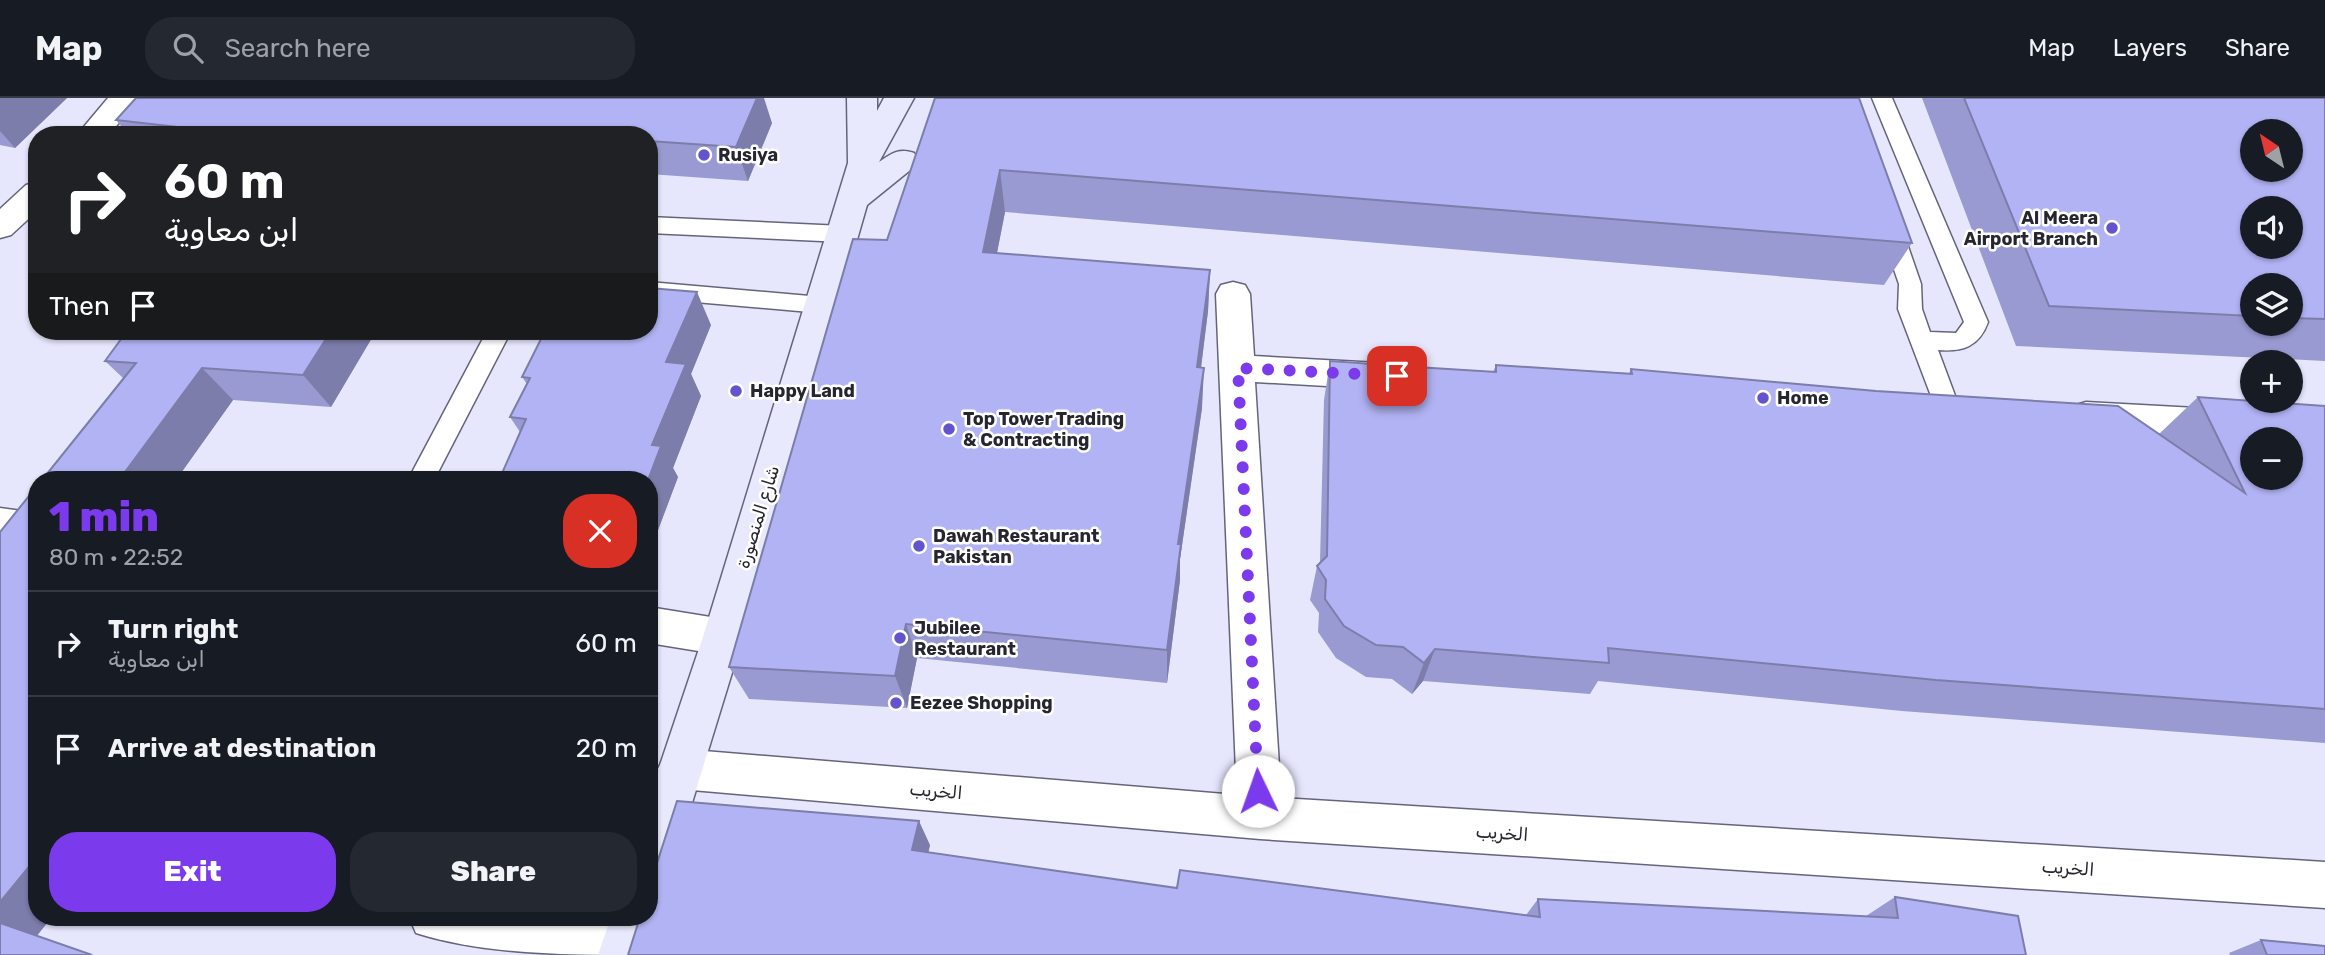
<!DOCTYPE html>
<html lang="en">
<head>
<meta charset="utf-8">
<style>
	body { margin:0; font-family:Rubik,"Noto Sans Arabic",sans-serif; background:#242831; color:#f1f3f6; height:100vh; display:flex; flex-direction:column; font-size:26px; white-space:nowrap }
	* { box-sizing:border-box; margin:0 }
	p { font-size:23px; color:#9ea1a6 }
	.icon { flex:none; width:38px; height:38px; fill:none; stroke:currentColor; stroke-width:2; stroke-linecap:round; stroke-linejoin:round }
	.map { position:relative; flex:1; overflow:hidden }
	.side { position:absolute; left:28px; top:373px; width:630px; height:455px; display:flex; flex-direction:column; background:#171b24; border-radius:28px; box-shadow:0 2px 5px #0004 }
	.side>* { flex:none }
	.hud { position:absolute; left:28px; top:28px; width:630px; height:214px; border-radius:28px; box-shadow:0 2px 5px #0004; background:#202124; color:#fff; overflow:hidden }
	.needle { width:46px; rotate:325deg }
	.controls { position:absolute; left:2240px; top:21px; display:grid; gap:14px }
	.controls a { display:grid; place-items:center; width:63px; height:63px; border-radius:50%; background:#171b24; box-shadow:0 2px 5px #0004; font-size:35px }
	.pin { position:absolute; display:grid; place-items:center; width:60px; height:60px; color:#fff; margin:-30px; border-radius:14px; box-shadow:0 4px 10px #0006 }
	.me { position:absolute; width:77px; margin:-38px; rotate:357deg; stroke-linejoin:round; filter:drop-shadow(0 0 5px #0008) }
	.turn { display:flex; align-items:center; gap:24px; height:147px; padding:0 21px; font-size:32px }
	.turn .icon { width:91px; height:91px; stroke-width:2.5 }
	.turn b { display:block; font-size:49px; line-height:60px }
	.then { display:flex; align-items:center; height:66px; padding:0 21px; background:#0003; gap:14px; font-size:26px }
	.round { display:grid; place-items:center; flex:none; width:74px; height:74px; border-radius:28px; background:#242831 }
	.summary { display:flex; align-items:center; justify-content:space-between; height:119px; padding:0 21px }
	h1 { font-size:42px; font-weight:800; line-height:52px; color:#7c3aed }
	.primary-button { display:flex; gap:14px; margin-top:auto; padding:14px 21px }
	.primary-button a { flex:1; height:80px; border-radius:28px; background:#7c3aed; color:#fff; font-size:28px; font-weight:800; line-height:80px; text-align:center }
	.primary-button a+a { background:#242831; color:#f1f3f6 }
	ul { padding:0; list-style:none }
	li { display:flex; align-items:center; gap:21px; height:105px; padding:0 21px; border-top:2px solid #363941 }
	li div { flex:1 }
	li b { display:block; font-size:26px }
	li em { font-style:normal }
	header { display:flex; align-items:center; gap:42px; box-sizing:border-box; height:98px; padding:0 35px; background:#171b24; border-bottom:2px solid #363941 }
	header strong { font-size:33px }
	nav { display:flex; gap:38px; margin-inline-start:auto; font-size:24px }
	.search { width:490px; height:63px; background:#242831; display:flex; align-items:center; gap:18px; box-sizing:border-box; padding:0 24px; border-radius:28px; color:#9ea1a6; font-size:26px }
	.map>svg:first-child { display:block }
</style>
</head>
<body>
<header>
<strong>Map</strong>
<div class="search"><svg class="icon" aria-label="search" viewBox="0 0 24 24"><circle cx="10" cy="10" r="6"/><path d="M15 15l6 6"/></svg>Search here</div>
<nav><a>Map</a><a>Layers</a><a>Share</a></nav>
</header>
<div class="map">
<svg width="2325" height="857" viewBox="0 0 2325 857">
	<rect width="100%" height="100%" fill="#e6e7fd"/>
	<g fill="none" stroke-linecap="round" stroke-linejoin="round">
		<defs>
			<g id="service">
				<path d="M1872,0H1892L1988,224C1979,249 1962,254 1938,252L1960,311L1957,318L1948,321L1939,318L1936,311L1898,211L1899,186L1879,128L1882,123L1890,120L1898,123L1901,128L1921,186L1922,211L1930,234L1956,235L1964,224Z"/>
				<polygon points="649,119 843,128 851,131 854,136 851,141 843,144 649,135"/>
				<polygon points="649,184 821,199 829,201 833,207 829,213 821,215 649,200"/>
				<polygon points="487,233 511,233 434,382 408,382"/>
			</g>
			<g id="minor">
				<polygon points="108,0 139,0 109,37 77,37"/>
				<polygon points="37,84 37,113 11,137 0,140 0,111 26,87"/>
				<polygon points="1233,184 1245,187 1250,196 1254,258 1379,265 1392,268 1397,278 1392,288 1379,291 1255,284 1281,700 2325,764 2325,810 1260,741 680,691 665,685 658,671 665,657 680,651 1237,697 1216,196 1221,187"/>
				<polygon points="2086,304 2325,317 2325,345 2291,343 2291,341 2086,332 2073,328 2068,318 2073,308"/>
				<polygon points="0,410 37,415 37,447 0,442"/>
				<polygon points="649,509 723,521 737,526 743,539 737,552 723,557 649,545"/>
				<path d="M409,819H580L626,823L643,830L650,847L645,857C572,857 485,857 416,835Z"/>
			</g>
			<g id="secondary">
				<path d="M847,0H877V13L884,0H914L879,64C892,55 899,50 914,55L918,62L914,69L867,107L743,539L672,770L665,786L649,792V700L703,539L848,65Z"/>
				<polygon points="649,802 657,819 646,857 598,857 611,819 649,819"/>
			</g>
		</defs>
		<use href="#service" stroke="#64657c" stroke-width="3"/>
		<use href="#minor" stroke="#64657c" stroke-width="3"/>
		<use href="#secondary" stroke="#64657c" stroke-width="3"/>
		<use href="#service" fill="#fff" fill-rule="evenodd"/>
		<use href="#minor" fill="#fff" fill-rule="evenodd"/>
		<use href="#secondary" fill="#e9e9fd" fill-rule="evenodd"/>
	</g>
	<g fill="#999ad2" fill-rule="evenodd">
		<polygon points="0,0 67,0 15,50 0,47"/>
		<polygon points="935,0 1912,145 1884,187 1005,114 997,155 1210,172 1208,213 1201,270 1202,310 1180,461 1180,482 1167,585 917,560 907,610 749,601 729,569 887,142"/>
		<path d="M1922,0H2325V263L2016,248ZM2252,187H2291V226H2252Z"/>
		<polygon points="116,22 772,25 748,83 649,76 649,37 129,37"/>
		<polygon points="711,227 691,276 701,298 673,370 678,379 649,456 649,382 520,334 510,319 527,286 522,279"/>
		<polygon points="376,233 331,309 233,302 176,382 42,382 123,280 105,263"/>
		<polygon points="1330,263 1493,274 1496,267 1629,275 1631,271 2159,336 2198,299 2325,308 2325,645 1902,613 1598,583 1590,596 1423,583 1412,596 1392,581 1366,579 1336,560 1318,534 1319,515 1310,502 1317,468 1320,464 1324,302"/>
		<polygon points="930,747 928,754 1177,790 1526,817 1538,801 1866,818 1895,799 2026,857 628,857"/>
		<polygon points="2261,842 2325,857 2230,857 2229,855"/>
	</g>
	<g fill="#7d7dab">
		<polygon points="0,0 67,0 15,50 0,33"/>
		<polygon points="757,0 764,0 772,25 748,83 736,49"/>
		<polygon points="1000,72 1005,114 989,195 983,154"/>
		<polygon points="1210,172 1208,213 1196,309 1197,269"/>
		<polygon points="697,194 711,227 691,276 701,298 673,370 678,379 649,456 649,382 648,382 666,264"/>
		<polygon points="331,233 376,233 331,309 303,277"/>
		<polygon points="202,270 233,302 176,382 119,382"/>
		<polygon points="1204,270 1202,310 1180,461 1180,482 1167,585 1167,552 1178,446"/>
		<polygon points="906,526 917,560 907,610 895,578"/>
		<polygon points="1435,551 1423,583 1412,596 1424,565"/>
		<polygon points="919,723 930,747 924,775 912,752"/>
		<polygon points="37,759 37,819 52,819 36,839 0,825 0,804"/>
	</g>
	<g fill="#b2b3f4" stroke="#7d7dab" stroke-width="2" fill-rule="evenodd">
		<polygon points="136,0 757,0 736,49 649,43 649,37 248,37 116,22"/>
		<polygon points="935,0 1859,0 1912,145 1000,72 983,154 1210,172 1197,269 1204,270 1178,446 1181,446 1167,552 906,526 895,578 729,569 853,141 887,142"/>
		<path d="M1964,0H2325V221L2291,220V187H2252V218L2049,208ZM2252,33H2291V72H2252ZM2252,110H2291V149H2252Z"/>
		<polygon points="649,190 697,194 666,264 686,266 652,347 661,348 648,382 499,382 526,321 510,319 530,280 522,279 545,233 649,233"/>
		<polygon points="127,233 331,233 303,277 202,270 119,382 42,382 136,265 105,263"/>
		<path d="M1402,256L1416,269L1496,274V267L1632,276L1631,271L1876,293L2118,308L2245,395L2198,299L2325,308V611L1936,582L1608,550L1609,565L1435,551L1424,565L1403,549L1376,547L1344,528L1325,501L1326,482L1317,468L1327,458L1330,263L1387,267ZM2252,341H2291V380H2252Z"/>
		<polygon points="37,388 37,759 0,804 0,434"/>
		<polygon points="677,703 919,723 912,752 1177,790 1180,772 1540,819 1538,801 1898,820 1895,799 2018,818 2026,857 628,857 640,819 649,819 649,790"/>
		<polygon points="0,825 92,857 0,857"/>
		<polygon points="2261,842 2325,848 2325,857 2267,857"/>
	</g>
	<g fill="none" stroke-linecap="round" stroke-linejoin="round">
		<polyline stroke="#7c3aed" stroke-width="12" stroke-dasharray="0 21.6" points="1258,693 1238,270 1397,278"/>
	</g>
	<g fill="#6354cd" stroke="#fff" stroke-width="2.5">
		<circle cx="704" cy="57" r="7"/>
		<circle cx="2112" cy="130" r="7"/>
		<circle cx="736" cy="293" r="7"/>
		<circle cx="1763" cy="300" r="7"/>
		<circle cx="949" cy="331" r="7"/>
		<circle cx="919" cy="448" r="7"/>
		<circle cx="900" cy="540" r="7"/>
		<circle cx="896" cy="605" r="7"/>
	</g>
	<g text-anchor="middle" dominant-baseline="central" stroke-width="5" stroke-linejoin="round" paint-order="stroke">
		<g font-size="18" font-weight="bold" fill="#262630" stroke="#fff" text-anchor="start">
			<text x="718" y="57">Rusiya</text>
			<text x="2098" y="120" text-anchor="end">Al Meera<tspan x="2098" dy="21">Airport Branch</tspan></text>
			<text x="750" y="293">Happy Land</text>
			<text x="1777" y="300">Home</text>
			<text x="963" y="321">Top Tower Trading<tspan x="963" dy="21">&amp; Contracting</tspan></text>
			<text x="933" y="438">Dawah Restaurant<tspan x="933" dy="21">Pakistan</tspan></text>
			<text x="914" y="530">Jubilee<tspan x="914" dy="21">Restaurant</tspan></text>
			<text x="910" y="605">Eezee Shopping</text>
		</g>
		<g font-size="18" fill="#262630" stroke="#fff">
			<text transform="translate(758 419) rotate(-73)">شارع المنصورة</text>
			<text transform="translate(936 693) rotate(5)">الخريب</text>
			<text transform="translate(1502 735) rotate(4)">الخريب</text>
			<text transform="translate(2068 770) rotate(4)">الخريب</text>
		</g>
	</g>
</svg>
<div class="controls">
<a><svg class="needle" viewBox="-14 -14 28 28"><path d="M0-13l5 13h-10z" fill="#e53935"/><path d="M0 13l5-13h-10z" fill="#9ea1a6"/></svg></a>
<a><svg class="icon" aria-label="sound" viewBox="0 0 24 24"><path d="M4 9h4l5-4v14l-5-4H4zM17 9q2 3 0 6"/></svg></a>
<a><svg class="icon" aria-label="layers" viewBox="0 0 24 24"><path d="M12 4l9 5-9 5-9-5zM3 14l9 5 9-5"/></svg></a>
<a>+</a>
<a>−</a>
</div>
<div class="pin" style="left:1397px;top:278px;background:#d93025"><svg class="icon" aria-label="arrive" viewBox="0 0 24 24"><path d="M6 21V4h12l-3 4 3 4H6"/></svg></div>
<svg class="me" style="left:1258px;top:693px" viewBox="-20 -20 40 40"><circle r="19" fill="#fff"/><path d="M0-13L10 11 0 6-10 11z" fill="#7c3aed"/></svg>
<div class="hud">
<div class="turn"><svg class="icon" aria-label="right" viewBox="0 0 24 24"><path d="M7 20v-9h11M14 6l5 5-5 5"/></svg><div><b>60 m</b>ابن معاوية</div></div>
<div class="then">Then<svg class="icon" aria-label="arrive" viewBox="0 0 24 24"><path d="M6 21V4h12l-3 4 3 4H6"/></svg></div>
</div>
<section class="side">
<div class="summary"><div><h1>1 min</h1><p>80 m · 22:52</p></div><a class="round" style="background:#d93025;color:#fff"><svg class="icon" aria-label="close" viewBox="0 0 24 24"><path d="M6 6l12 12M18 6L6 18"/></svg></a></div>
<ul>
<li><svg class="icon" aria-label="right" viewBox="0 0 24 24"><path d="M7 20v-9h11M14 6l5 5-5 5"/></svg><div><b>Turn right</b><p>ابن معاوية</p></div><em>60 m</em></li>
<li><svg class="icon" aria-label="arrive" viewBox="0 0 24 24"><path d="M6 21V4h12l-3 4 3 4H6"/></svg><div><b>Arrive at destination</b></div><em>20 m</em></li>
</ul>
<div class="primary-button"><a>Exit</a><a>Share</a></div>
</section>
</div>
</body>
</html>
